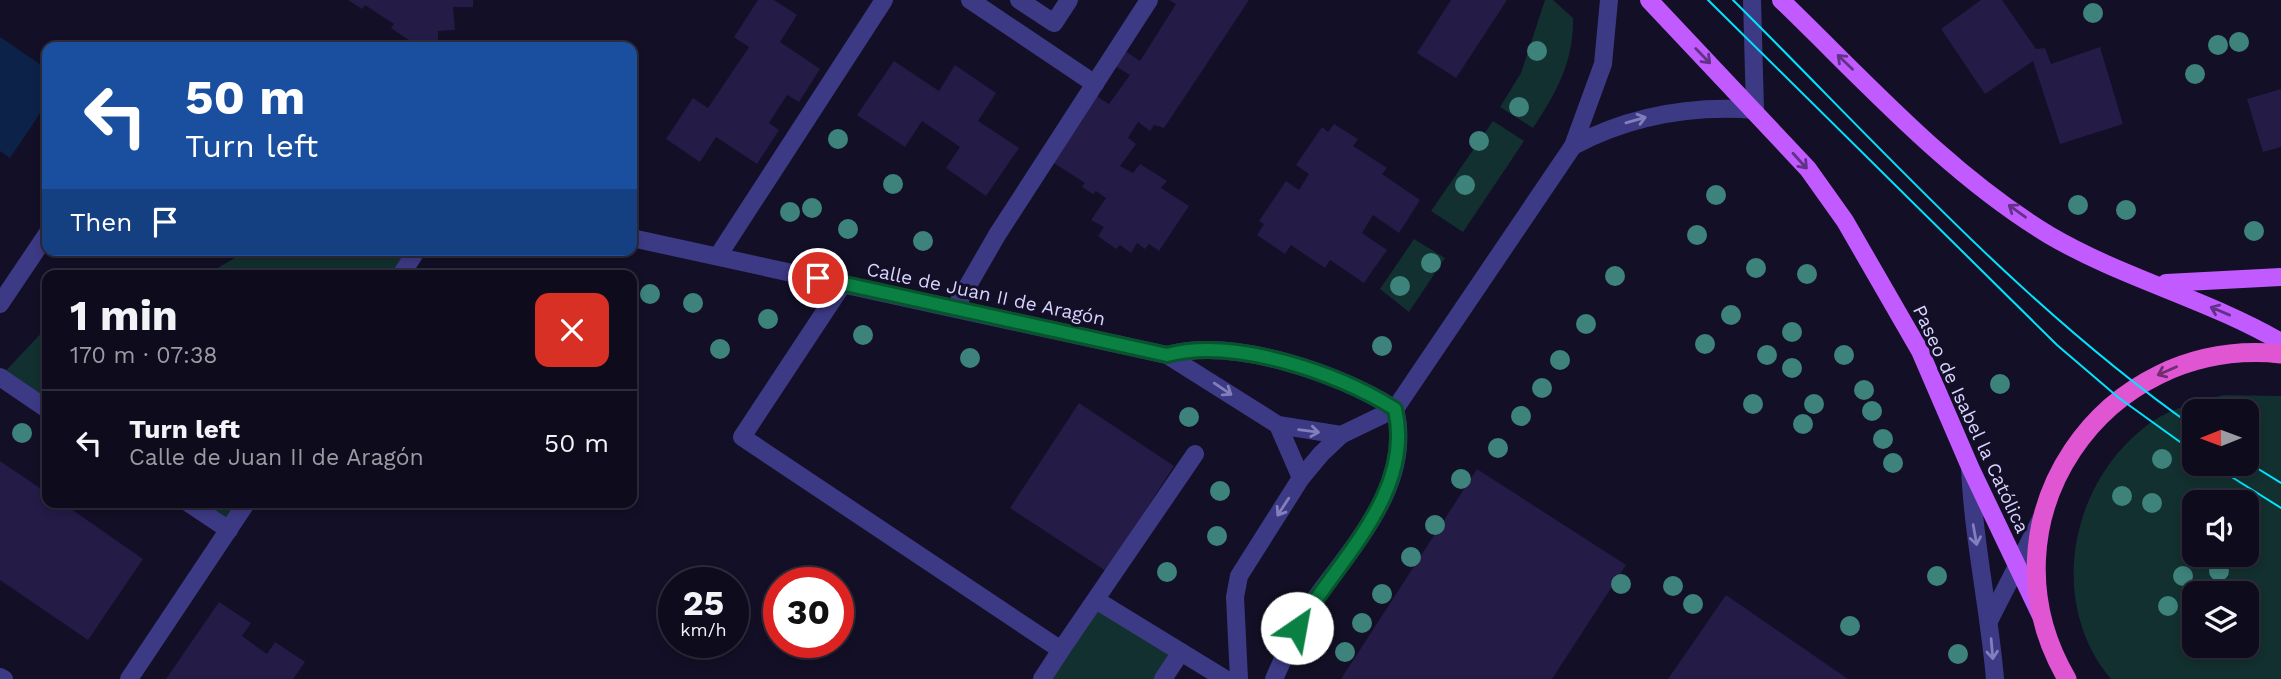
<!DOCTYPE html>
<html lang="en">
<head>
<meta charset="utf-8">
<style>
	body { margin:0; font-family:"Work Sans",sans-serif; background:#1c1929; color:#f1f3f6; height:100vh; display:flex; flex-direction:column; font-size:26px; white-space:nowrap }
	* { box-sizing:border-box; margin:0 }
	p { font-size:23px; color:#9b9ba3 }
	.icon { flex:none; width:38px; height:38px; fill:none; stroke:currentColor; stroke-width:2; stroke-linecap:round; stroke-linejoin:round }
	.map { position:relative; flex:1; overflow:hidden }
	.sheet { position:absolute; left:42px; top:270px; width:595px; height:238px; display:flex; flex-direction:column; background:#0e0b1c; border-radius:14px; box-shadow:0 4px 10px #0003,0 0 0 2px #2e2b3b }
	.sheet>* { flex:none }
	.guide { position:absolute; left:42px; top:42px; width:595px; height:214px; border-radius:14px; box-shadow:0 4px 10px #0003,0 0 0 2px #2e2b3b; background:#1a4fa0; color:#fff; overflow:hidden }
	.needle { width:46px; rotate:269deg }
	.controls { position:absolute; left:2182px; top:399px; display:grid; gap:14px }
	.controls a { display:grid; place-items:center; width:77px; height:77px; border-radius:14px; background:#0e0b1c; box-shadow:0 4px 10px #0003,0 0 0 2px #2e2b3b; font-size:35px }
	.speed { position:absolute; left:658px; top:567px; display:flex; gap:14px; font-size:35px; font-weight:700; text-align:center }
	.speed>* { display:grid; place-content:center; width:91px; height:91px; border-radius:50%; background:#0e0b1c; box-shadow:0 4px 10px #0003,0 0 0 2px #2e2b3b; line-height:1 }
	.speed small { font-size:18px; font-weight:400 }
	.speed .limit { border:10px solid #d22; background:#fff; color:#111 }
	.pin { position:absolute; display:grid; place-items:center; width:60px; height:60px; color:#fff; margin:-30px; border:4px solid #fff; border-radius:50%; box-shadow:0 2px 7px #0007 }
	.me { position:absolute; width:77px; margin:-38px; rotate:33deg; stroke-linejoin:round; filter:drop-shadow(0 0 5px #0008) }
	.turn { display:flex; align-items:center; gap:24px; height:147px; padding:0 28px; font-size:32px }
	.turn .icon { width:91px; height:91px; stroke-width:2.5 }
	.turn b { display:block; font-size:49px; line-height:60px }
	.then { display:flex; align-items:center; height:66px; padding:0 28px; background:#0003; gap:14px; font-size:26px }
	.round { display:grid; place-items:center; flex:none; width:74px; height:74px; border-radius:14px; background:#1c1929 }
	.head { display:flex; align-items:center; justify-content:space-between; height:119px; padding:0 28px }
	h1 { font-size:42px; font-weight:700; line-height:52px }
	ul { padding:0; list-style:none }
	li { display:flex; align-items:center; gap:21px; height:105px; padding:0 28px; border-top:2px solid #2e2b3b }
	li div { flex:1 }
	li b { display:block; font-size:26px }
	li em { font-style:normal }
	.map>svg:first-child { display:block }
</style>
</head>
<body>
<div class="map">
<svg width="2281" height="679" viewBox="0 0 2281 679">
	<rect width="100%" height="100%" fill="#130f26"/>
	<g fill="#12302f" fill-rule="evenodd">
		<path d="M1545,0H1553L1573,18C1574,62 1556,93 1533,128L1500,107L1521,73Z"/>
		<polygon points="1493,121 1524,141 1463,232 1431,211"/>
		<polygon points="1414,239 1445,258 1409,312 1380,289"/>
		<polygon points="248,250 417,250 399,275 206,275"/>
		<polygon points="47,327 47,407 0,377"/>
		<path d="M2223,395L2281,396V679H2111C2045,600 2071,478 2153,421C2174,407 2199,402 2223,395ZM2247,411V464H2194V411ZM2247,502V555H2194V502ZM2247,593V646H2194V593Z"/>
		<polygon points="201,502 237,502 226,518"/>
		<polygon points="1100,602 1173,653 1156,679 1048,679"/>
	</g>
	<polygon fill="#0c2248" points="0,37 47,69 47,103 10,158 0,151"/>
	<g fill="#241b47">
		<polygon points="348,0 473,0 473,7 453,7 455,30 438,31 438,40 423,41 419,47 391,28 394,24 365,5 362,9"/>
		<polygon points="758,0 774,0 797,15 780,42 820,69 799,102 787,95 769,123 779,130 757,164 716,137 700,162 666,139 693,98 708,108 749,47 734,37"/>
		<polygon points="1169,0 1249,0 1164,128 1154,125 1150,131 1138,122 1128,138 1136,144 1120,166 1133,173 1140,164 1167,181 1161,188 1189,206 1159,251 1149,244 1145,249 1137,243 1131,253 1120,245 1116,249 1098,236 1104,227 1091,220 1106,198 1096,191 1093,194 1082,187 1085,183 1051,161 1095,95 1109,104 1130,75 1115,66 1125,51 1140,61 1176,4"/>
		<polygon points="1451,0 1507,0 1456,78 1417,53"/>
		<polygon points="1981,0 2002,0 2036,49 2045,48 2051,64 2100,47 2123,124 2060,144 2033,61 1985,94 1941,29"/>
		<polygon points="894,61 939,91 955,65 996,93 978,121 1019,148 986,196 946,168 960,147 922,121 905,147 857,115"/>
		<polygon points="2281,89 2281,147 2263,152 2247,99"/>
		<polygon points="1334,124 1358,139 1353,146 1387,168 1382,174 1420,200 1399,233 1373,215 1362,233 1387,250 1364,283 1330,260 1325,268 1291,245 1285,254 1257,235 1264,224 1259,221 1286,181 1299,190 1309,174 1296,165 1322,127 1328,132"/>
		<polygon points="1079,403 1174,466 1106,571 1010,508"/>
		<polygon points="0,461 47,493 47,502 61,502 143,559 88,640 0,580"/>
		<polygon points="1477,469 1626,565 1552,679 1341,679"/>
		<polygon points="1726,595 1848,679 1668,679"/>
		<polygon points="219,602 251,623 242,636 267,654 275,642 305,662 293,679 166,679"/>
	</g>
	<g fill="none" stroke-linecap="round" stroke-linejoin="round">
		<g stroke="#3d3a85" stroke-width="18">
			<polyline points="970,0 1095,84"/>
			<polyline points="718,256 884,0"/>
			<polyline points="401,275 417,250"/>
			<polyline points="843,284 742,437 1061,650 1195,454"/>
			<polyline points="955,308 997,235 1149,0"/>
			<polyline points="0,377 47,409"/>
			<polyline points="187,502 229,530"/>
			<polyline points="1096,600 1225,679"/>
			<polyline points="129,679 247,502"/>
			<polyline points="1042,679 1061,650"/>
			<polyline points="1163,679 1181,652"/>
		</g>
		<g stroke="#3d3a85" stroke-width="18">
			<polyline points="1019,0 1054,23 1069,0"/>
			<path d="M1573,146C1630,116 1690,105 1755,110L1752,0"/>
			<polyline points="632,238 1167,355 1278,425 1341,435"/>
			<polyline points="0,304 47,234"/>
			<path d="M1167,355C1233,337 1339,373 1395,409"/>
			<polyline points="1278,425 1301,478"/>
			<path d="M1970,467C1973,538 1989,608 1995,679"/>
			<polyline points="1990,619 2041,519"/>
			<polyline points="1239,679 1235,597 1239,576 1301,478 1321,454 1341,435 1395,409 1573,146 1603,64 1609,0"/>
			<path d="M1274,679C1284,658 1292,635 1304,615C1344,554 1415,489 1395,409"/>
		</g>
		<polyline stroke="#3d3a85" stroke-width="18" points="0,677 4,679"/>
		<g stroke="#c25bff" stroke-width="18">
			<polyline points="1649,0 1808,169 1845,221 1920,351 1970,467 2040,614"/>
			<path d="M1781,0C1865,81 1948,174 2049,235C2122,278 2207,299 2281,342"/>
			<polyline points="2166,283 2281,277"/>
		</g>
		<path stroke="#e055d1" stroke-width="19" d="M2067,679C1975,522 2102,335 2281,354"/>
		<g stroke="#00e5ff" stroke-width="2">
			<polyline points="1708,0 2057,345 2119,398 2194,452"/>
			<path d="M1733,0C1881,147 2023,307 2194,427"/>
			<polyline points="2247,462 2281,483"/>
			<polyline points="2211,464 2281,508"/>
		</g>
	</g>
	<g fill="#3d827b">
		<circle cx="2093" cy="13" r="10"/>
		<circle cx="2239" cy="42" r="10"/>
		<circle cx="2218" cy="45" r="10"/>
		<circle cx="1537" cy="51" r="10"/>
		<circle cx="2195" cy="74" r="10"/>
		<circle cx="1519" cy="107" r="10"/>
		<circle cx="838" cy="139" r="10"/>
		<circle cx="1479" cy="141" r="10"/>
		<circle cx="893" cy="184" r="10"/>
		<circle cx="1465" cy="185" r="10"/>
		<circle cx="1716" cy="195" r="10"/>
		<circle cx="2078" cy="205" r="10"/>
		<circle cx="812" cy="208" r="10"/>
		<circle cx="2126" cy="210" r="10"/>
		<circle cx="790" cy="212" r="10"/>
		<circle cx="848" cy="229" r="10"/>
		<circle cx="2254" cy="231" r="10"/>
		<circle cx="1697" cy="235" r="10"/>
		<circle cx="923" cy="241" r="10"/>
		<circle cx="1431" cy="263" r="10"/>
		<circle cx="1756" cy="268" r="10"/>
		<circle cx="1807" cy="274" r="10"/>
		<circle cx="1615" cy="276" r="10"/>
		<circle cx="1400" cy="286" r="10"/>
		<circle cx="650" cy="294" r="10"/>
		<circle cx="693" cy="303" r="10"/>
		<circle cx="1731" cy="315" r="10"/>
		<circle cx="768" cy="319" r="10"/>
		<circle cx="1586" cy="324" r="10"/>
		<circle cx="1792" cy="332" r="10"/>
		<circle cx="863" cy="335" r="10"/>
		<circle cx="1705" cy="344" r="10"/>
		<circle cx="1382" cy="346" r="10"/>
		<circle cx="720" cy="349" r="10"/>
		<circle cx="1767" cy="355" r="10"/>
		<circle cx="1844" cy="355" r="10"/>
		<circle cx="970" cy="358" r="10"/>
		<circle cx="1560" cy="360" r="10"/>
		<circle cx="1792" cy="368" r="10"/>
		<circle cx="2000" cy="384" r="10"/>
		<circle cx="1542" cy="388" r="10"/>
		<circle cx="1864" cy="390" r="10"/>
		<circle cx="1753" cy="404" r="10"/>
		<circle cx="1814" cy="404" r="10"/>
		<circle cx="1872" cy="411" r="10"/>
		<circle cx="1521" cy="416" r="10"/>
		<circle cx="1189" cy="417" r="10"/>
		<circle cx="1803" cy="424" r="10"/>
		<circle cx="22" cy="433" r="10"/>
		<circle cx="1883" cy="439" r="10"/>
		<circle cx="1498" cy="448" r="10"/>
		<circle cx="2162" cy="459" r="10"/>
		<circle cx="1893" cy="463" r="10"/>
		<circle cx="1461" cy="479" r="10"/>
		<circle cx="1220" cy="491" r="10"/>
		<circle cx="2122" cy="496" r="10"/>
		<circle cx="2152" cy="503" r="10"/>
		<circle cx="1435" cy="525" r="10"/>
		<circle cx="1217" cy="536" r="10"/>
		<circle cx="1411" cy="557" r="10"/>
		<circle cx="2219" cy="571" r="10"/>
		<circle cx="1167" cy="572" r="10"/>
		<circle cx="1937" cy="576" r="10"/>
		<circle cx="2183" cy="576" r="10"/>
		<circle cx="1621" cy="584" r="10"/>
		<circle cx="1673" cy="586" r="10"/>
		<circle cx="1382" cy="594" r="10"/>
		<circle cx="1693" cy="604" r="10"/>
		<circle cx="2168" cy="606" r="10"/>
		<circle cx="1362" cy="623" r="10"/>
		<circle cx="1850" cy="626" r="10"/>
		<circle cx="1345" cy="652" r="10"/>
		<circle cx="1958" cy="654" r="10"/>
	</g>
	<defs><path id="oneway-shaft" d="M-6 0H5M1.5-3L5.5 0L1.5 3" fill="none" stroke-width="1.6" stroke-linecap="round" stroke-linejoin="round" transform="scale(1.75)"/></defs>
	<g stroke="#623188">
		<use href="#oneway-shaft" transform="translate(1703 56) rotate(46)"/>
		<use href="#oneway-shaft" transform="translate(1845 62) rotate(-136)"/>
		<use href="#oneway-shaft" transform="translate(1800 161) rotate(48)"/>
		<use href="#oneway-shaft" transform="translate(2017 211) rotate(-144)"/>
		<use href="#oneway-shaft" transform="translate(2220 311) rotate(-157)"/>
	</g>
	<g stroke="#837fbc">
		<use href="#oneway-shaft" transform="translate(1636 120) rotate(-16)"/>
		<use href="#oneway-shaft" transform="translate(1223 389) rotate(34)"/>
		<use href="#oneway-shaft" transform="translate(1309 431) rotate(8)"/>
		<use href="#oneway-shaft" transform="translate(1283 507) rotate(123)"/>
		<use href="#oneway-shaft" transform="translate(1975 535) rotate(80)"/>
		<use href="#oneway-shaft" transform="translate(1992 649) rotate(85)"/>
	</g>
	<use stroke="#6f2e73" href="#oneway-shaft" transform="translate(2167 371) rotate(156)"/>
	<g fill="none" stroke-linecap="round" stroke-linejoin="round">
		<defs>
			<path id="route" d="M818,278L1167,355C1234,337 1338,373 1395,409C1415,493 1336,562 1297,628"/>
		</defs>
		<use href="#route" stroke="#07532c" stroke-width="18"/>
		<use href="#route" stroke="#0b8043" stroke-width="12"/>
	</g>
	<g text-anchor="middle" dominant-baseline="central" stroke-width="6" stroke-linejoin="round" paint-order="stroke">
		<g font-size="19" fill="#d9d4ff" stroke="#130f26">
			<text transform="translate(986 294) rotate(12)">Calle de Juan II de Aragón</text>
			<text transform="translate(1971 419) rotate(65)">Paseo de Isabel la Católica</text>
		</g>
	</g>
</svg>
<div class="controls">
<a><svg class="needle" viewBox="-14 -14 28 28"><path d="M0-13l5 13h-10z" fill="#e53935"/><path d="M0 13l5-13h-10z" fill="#9b9ba3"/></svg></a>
<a><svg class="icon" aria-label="sound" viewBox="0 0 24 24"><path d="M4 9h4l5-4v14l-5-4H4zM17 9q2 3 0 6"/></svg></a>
<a><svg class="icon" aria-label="layers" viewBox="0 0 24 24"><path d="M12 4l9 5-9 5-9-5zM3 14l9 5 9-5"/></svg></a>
</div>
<div class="speed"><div>25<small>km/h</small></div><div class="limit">30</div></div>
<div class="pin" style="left:818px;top:278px;background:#d93025"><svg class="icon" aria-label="arrive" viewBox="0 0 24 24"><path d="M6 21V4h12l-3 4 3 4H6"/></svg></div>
<svg class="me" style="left:1297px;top:628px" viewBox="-20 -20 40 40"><circle r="19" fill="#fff"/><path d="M0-13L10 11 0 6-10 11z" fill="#0b8043"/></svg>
<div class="guide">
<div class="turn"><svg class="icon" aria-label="left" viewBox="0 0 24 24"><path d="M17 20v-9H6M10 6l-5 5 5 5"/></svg><div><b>50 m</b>Turn left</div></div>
<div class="then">Then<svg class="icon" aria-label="arrive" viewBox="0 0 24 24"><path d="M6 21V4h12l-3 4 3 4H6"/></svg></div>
</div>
<section class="sheet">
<div class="head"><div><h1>1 min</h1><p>170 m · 07:38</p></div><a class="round" style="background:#d93025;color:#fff"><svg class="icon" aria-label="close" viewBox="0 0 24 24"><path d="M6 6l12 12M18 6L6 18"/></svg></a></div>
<ul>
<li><svg class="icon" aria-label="left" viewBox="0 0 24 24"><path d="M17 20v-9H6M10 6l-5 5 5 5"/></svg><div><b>Turn left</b><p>Calle de Juan II de Aragón</p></div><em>50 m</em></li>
</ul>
</section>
</div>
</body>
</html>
